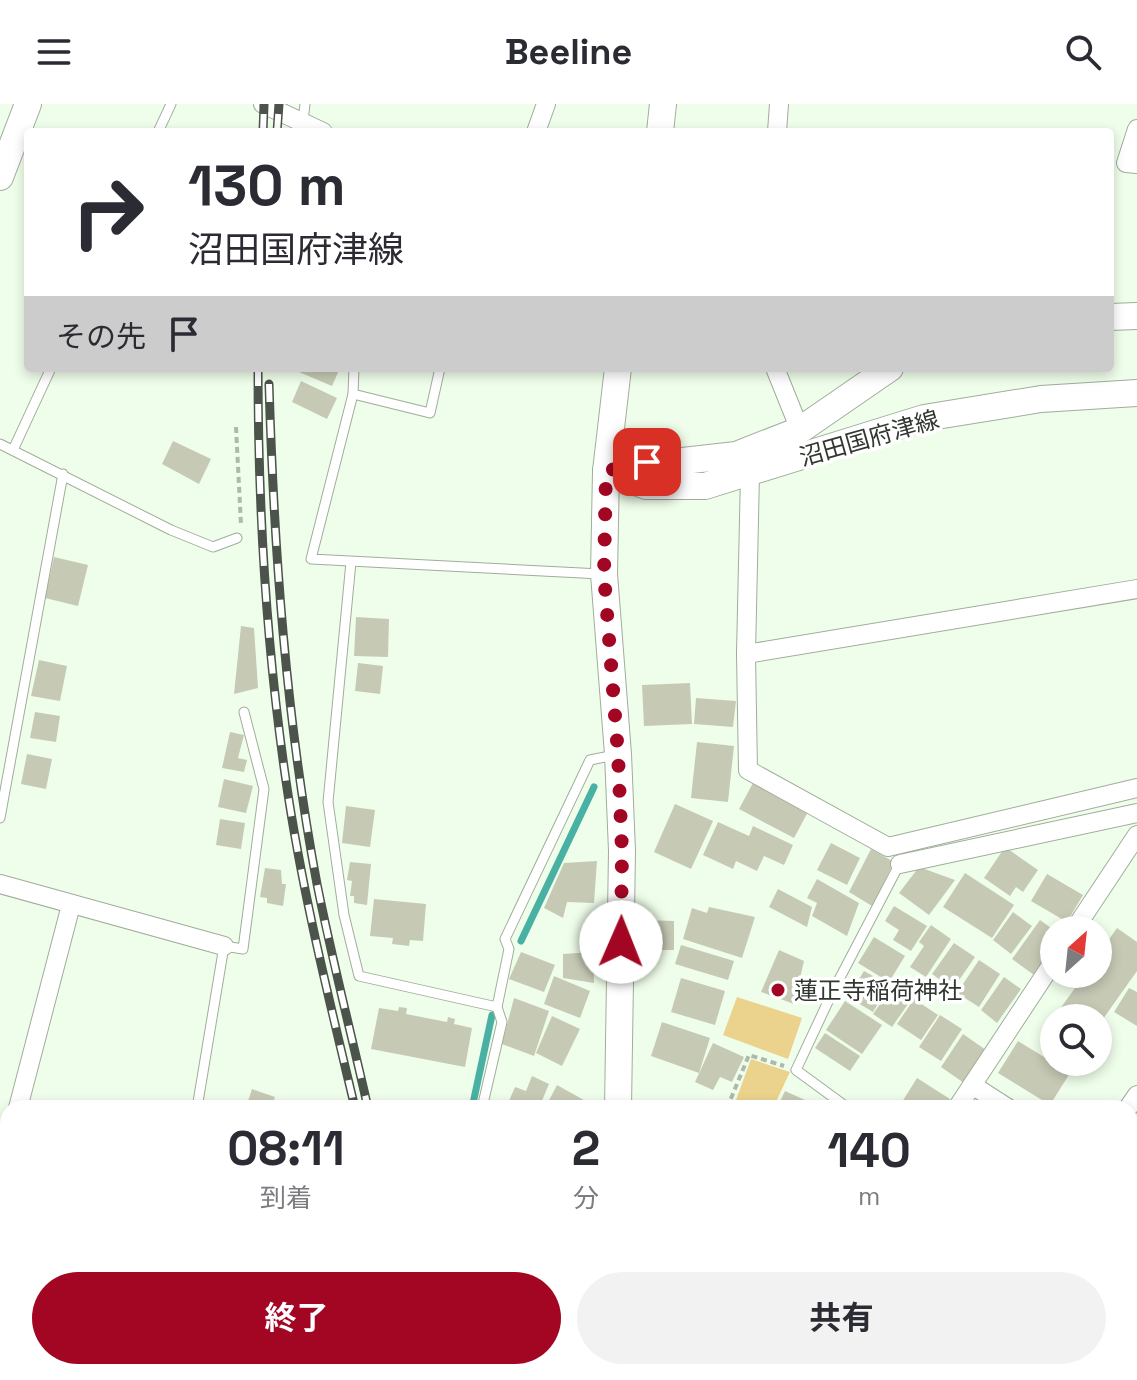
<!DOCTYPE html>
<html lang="ja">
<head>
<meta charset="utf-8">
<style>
	body { margin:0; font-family:"Space Grotesk","Noto Sans JP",sans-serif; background:#f2f2f3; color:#2b2b33; height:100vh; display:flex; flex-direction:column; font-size:30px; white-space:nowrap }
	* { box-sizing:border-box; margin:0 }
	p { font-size:26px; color:#7c7c81 }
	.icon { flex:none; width:44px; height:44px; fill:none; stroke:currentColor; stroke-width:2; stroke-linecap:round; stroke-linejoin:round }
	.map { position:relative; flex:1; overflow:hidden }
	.details { position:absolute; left:0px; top:996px; width:1138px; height:280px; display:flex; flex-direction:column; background:#fff; border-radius:24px 24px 0 0; box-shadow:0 4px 12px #0003 }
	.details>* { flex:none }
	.top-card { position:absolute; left:24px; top:24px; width:1090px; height:244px; border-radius:8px; box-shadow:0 4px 12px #0003; background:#fff; color:#2b2b33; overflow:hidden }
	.needle { width:52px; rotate:27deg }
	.tools { position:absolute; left:1040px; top:812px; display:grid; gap:16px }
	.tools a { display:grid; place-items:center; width:72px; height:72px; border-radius:50%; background:#fff; box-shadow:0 4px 12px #0003; font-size:40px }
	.pin { position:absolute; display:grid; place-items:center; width:68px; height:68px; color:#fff; margin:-34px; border-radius:16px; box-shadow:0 4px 12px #0006 }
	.me { position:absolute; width:88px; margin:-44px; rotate:1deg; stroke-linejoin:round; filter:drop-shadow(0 0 6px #0008) }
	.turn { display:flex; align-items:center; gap:28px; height:168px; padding:0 32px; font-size:36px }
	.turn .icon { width:104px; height:104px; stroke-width:2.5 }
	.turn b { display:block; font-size:56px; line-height:68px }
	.then { display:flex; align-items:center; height:76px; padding:0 32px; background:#0003; gap:16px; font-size:30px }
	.eta { display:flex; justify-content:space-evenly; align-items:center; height:136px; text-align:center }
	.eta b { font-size:48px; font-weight:700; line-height:56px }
	.cta { display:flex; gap:16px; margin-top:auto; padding:16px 32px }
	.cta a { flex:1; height:92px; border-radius:48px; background:#a30623; color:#fff; font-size:32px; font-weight:700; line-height:92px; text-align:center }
	.cta a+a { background:#f2f2f3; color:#2b2b33 }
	header { display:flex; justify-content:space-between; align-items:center; height:104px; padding:0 32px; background:#fff; font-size:36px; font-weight:700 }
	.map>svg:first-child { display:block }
</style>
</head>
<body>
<header><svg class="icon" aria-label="menu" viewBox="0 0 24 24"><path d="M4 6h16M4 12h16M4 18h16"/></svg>Beeline<svg class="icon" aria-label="search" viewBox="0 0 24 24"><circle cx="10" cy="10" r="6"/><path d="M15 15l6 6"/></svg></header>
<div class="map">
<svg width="1137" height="1276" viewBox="0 0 1137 1276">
	<rect width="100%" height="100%" fill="#effeea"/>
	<g fill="#ebd38d">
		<polygon points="737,893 802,914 788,955 723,931"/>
		<polygon points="751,955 790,968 773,1004 733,1004"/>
	</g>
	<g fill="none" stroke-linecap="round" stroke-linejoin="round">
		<g stroke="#49b1a3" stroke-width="7">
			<polyline points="521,837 594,683"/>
			<polyline points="472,1004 492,911"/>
		</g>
	</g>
	<g fill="#c6cab5">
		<polygon points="301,264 340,264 332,282 299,268"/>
		<polygon points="301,277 337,294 327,315 292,298"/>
		<polygon points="173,337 211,355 199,380 162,360"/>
		<polygon points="54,453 88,461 78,502 45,494"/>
		<polygon points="356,513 389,515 388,553 354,552"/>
		<polygon points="241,522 254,524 258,584 234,590"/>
		<polygon points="39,556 67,562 60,597 31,592"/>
		<polygon points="358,559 383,562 380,590 355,587"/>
		<polygon points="690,579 692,620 644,622 642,581"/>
		<polygon points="696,594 736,597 733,623 694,620"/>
		<polygon points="35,608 60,612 56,638 30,634"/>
		<polygon points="230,628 244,631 238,654 247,656 244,668 222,664"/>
		<polygon points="697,638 734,642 728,698 691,694"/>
		<polygon points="27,650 52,655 46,685 21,680"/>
		<polygon points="224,675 253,682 246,709 218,703"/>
		<polygon points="754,677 809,706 794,734 739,705"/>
		<polygon points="675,700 713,717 691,765 654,748"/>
		<polygon points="346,702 375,706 370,743 342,739"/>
		<polygon points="220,715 245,719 241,745 216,741"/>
		<polygon points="718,718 749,732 753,722 793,741 784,761 764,752 757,767 736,757 733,765 703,751"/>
		<polygon points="831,739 860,754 847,781 817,766"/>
		<polygon points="1005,743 1038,766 1023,788 1016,783 1010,792 984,774"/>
		<polygon points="871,745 894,758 872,802 849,788"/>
		<polygon points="597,757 594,799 567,798 563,814 544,804 564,759"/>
		<polygon points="350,758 371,760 367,801 354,799 354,792 350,792 352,777 347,776"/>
		<polygon points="919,763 955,776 929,811 899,789"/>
		<polygon points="265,764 281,766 282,780 286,780 283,802 267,799 267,794 260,793"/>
		<polygon points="965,769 1014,801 992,834 943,803"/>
		<polygon points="1047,770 1083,791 1067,818 1031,797"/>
		<polygon points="817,775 859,799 847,832 812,812 817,799 807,794"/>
		<polygon points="778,785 812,803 807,823 769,803"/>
		<polygon points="374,795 426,800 423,837 410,836 409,842 392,840 393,834 370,832"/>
		<polygon points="894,802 927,822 911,847 893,836 899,826 885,817"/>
		<polygon points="709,803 755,813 742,854 683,835 692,804 707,809"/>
		<polygon points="1013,808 1032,822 1011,850 993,836"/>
		<polygon points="643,816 674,817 674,846 643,846"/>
		<polygon points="1040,816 1054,826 1054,843 1034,871 1012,855"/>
		<polygon points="931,821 951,835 926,873 910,863 924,842 919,838"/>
		<polygon points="1117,824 1137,838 1137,867 1098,922 1098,914 1054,914 1054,939 1042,930 1085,870 1098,870 1098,851"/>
		<polygon points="874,833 905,852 889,878 858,859"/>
		<polygon points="954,839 975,853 953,885 932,870"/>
		<polygon points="681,841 734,857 728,876 675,860"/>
		<polygon points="779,846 804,857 794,900 761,888"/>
		<polygon points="521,848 555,861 544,888 509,875"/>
		<polygon points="593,848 594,879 563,874 563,850"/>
		<polygon points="979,856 1000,870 979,903 957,889"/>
		<polygon points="864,867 889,881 873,908 848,893"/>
		<polygon points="554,872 590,887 580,914 544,900"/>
		<polygon points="1004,873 1021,885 997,919 981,906"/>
		<polygon points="681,874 725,887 715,921 671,908"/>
		<polygon points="896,877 915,890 892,923 873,910"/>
		<polygon points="1129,884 1137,888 1137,922 1114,908"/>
		<polygon points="514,894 549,907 534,952 502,940"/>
		<polygon points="914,895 938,911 921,936 897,920"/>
		<polygon points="845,897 882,921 862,950 826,926"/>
		<polygon points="399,903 407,904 406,910 447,918 448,913 455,915 454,920 472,924 465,963 371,945 379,904 398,907"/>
		<polygon points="940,911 962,925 941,957 919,943"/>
		<polygon points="552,912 580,925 562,962 536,949"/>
		<polygon points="662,918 710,934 699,969 651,952"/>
		<polygon points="825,929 860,952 850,967 815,944"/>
		<polygon points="963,930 986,946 964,979 941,963"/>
		<polygon points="1018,937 1070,969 1050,1001 998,969"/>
		<polygon points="713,939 744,953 732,978 720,973 713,986 695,978"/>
		<polygon points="532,972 549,980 539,1004 506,1004 515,983 526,987"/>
		<polygon points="917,974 950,995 944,1004 910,1004 902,998"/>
		<polygon points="557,981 598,1004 545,1004"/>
		<polygon points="252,985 275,993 271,1004 254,1004 255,999 248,997"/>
		<polygon points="785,987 823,1004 777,1004"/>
		<polygon points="1137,1027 1137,1067 1130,1061 1130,1038"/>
		<polygon points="564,1268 610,1268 604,1276 563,1276"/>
		<polygon points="616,1268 672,1268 667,1276 627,1276"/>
		<polygon points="681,1268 724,1268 720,1276 683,1276 678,1273"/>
		<polygon points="808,1268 827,1268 822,1276 804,1276"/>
		<polygon points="831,1268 921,1268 917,1276 847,1276"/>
		<polygon points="925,1268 963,1268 958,1276 939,1276"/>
		<polygon points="968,1268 981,1276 963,1276"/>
	</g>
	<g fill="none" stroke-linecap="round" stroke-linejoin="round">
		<defs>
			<g id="lane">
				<polyline points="303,17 305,0"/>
				<polyline points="158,28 171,0"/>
				<polyline points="354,264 353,290 311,455 601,470"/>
				<polyline points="353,290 430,309 440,264"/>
				<polyline points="0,340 171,426 213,443 237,434"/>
				<polyline points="13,346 51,264"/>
				<polyline points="351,458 328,698 344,811 359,872 497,903"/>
				<polyline points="0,714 63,370"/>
				<polyline points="197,1004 224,842 243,845 264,685 244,608"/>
				<polyline points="482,1004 502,918 497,903 509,845 505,835 590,656 615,651"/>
				<polyline points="848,1004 796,966 833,887 900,759"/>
				<polyline points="791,1276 795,1268"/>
			</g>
			<g id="street">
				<polyline points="263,0 323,28"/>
				<polyline points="1137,25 1126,59 1137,60"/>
				<polyline points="536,28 546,0"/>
				<polyline points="777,28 779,0"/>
				<polyline points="775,264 800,326"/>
				<polyline points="750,370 746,550 748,666 888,743 1137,684"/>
				<polyline points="746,550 1137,485"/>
				<polyline points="900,760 1137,709"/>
				<polyline points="0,780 224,842"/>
				<polyline points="1074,826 1137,731"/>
				<polyline points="972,981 1008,1004"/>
				<polyline points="18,1004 71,801"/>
				<polyline points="957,1004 1054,857"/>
				<polyline points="1128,1004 1137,991"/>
				<polyline points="0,1072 8,1041"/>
				<polyline points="1130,1080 1137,1085"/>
				<polyline points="1130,1218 1137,1211"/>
				<polyline points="0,1250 8,1251"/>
				<polyline points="336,1268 369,1276"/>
				<polyline points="749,1268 764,1276"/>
				<polyline points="488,1276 493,1268"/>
				<polyline points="1101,1276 1105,1268"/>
			</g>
			<g id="secondary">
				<polyline points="660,28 663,0"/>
				<polyline points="0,73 28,0"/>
				<polyline points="1110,213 1137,212"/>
				<polyline points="618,264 606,367 604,470 618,650 622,747 618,1004"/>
				<polyline points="606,367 646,382 705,382 924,314 1041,295 1137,289"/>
				<polyline points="606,367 647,358 665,359 736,351 800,326 890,264"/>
				<polyline points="537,1276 538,1268"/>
			</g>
		</defs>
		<use href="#lane" stroke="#a0ad9b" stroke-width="11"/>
		<use href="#street" stroke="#a0ad9b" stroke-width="20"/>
		<use href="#secondary" stroke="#a0ad9b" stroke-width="28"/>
		<g stroke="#adb9aa" stroke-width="4" stroke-dasharray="6 4" stroke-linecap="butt">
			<polyline points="236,323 241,421"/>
			<polyline points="727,1004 749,951 784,962"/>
		</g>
		<use href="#lane" stroke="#fff" stroke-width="9"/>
		<use href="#street" stroke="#fff" stroke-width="18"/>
		<use href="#secondary" stroke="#fff" stroke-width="26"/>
		<defs>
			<g id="rail">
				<polyline points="263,28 264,0"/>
				<polyline points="277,28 279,0"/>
				<path d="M258,264C258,402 266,540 286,677C302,787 329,895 355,1004"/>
				<path d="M269,280C274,447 286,615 317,780C332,855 351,929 368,1004"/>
				<polyline points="427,1268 429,1276"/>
				<polyline points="440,1268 442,1276"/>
			</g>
		</defs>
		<use href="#rail" stroke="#4c534a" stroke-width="9"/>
		<use href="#rail" stroke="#fff" stroke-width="6" stroke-dasharray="18" stroke-linecap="butt"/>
	</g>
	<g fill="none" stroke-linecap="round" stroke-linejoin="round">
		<polyline stroke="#a30623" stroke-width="14" stroke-dasharray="0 25.2" points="621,838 622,747 618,650 604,470 606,367 647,358"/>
	</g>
	<circle fill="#a30623" stroke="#fff" stroke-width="3" cx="778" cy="886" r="8"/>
	<g text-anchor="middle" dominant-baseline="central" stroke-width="7" stroke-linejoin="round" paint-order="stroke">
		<g font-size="24" fill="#313730" stroke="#fff">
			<text transform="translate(869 334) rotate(-16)">沼田国府津線</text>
		</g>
		<g font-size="24" fill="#313730" stroke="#fff" text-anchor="start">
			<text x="794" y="886">蓮正寺稲荷神社</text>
		</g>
	</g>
</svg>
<div class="tools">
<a><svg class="needle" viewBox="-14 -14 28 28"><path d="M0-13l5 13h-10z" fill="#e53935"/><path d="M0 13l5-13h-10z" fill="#7c7c81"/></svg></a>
<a><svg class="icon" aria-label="search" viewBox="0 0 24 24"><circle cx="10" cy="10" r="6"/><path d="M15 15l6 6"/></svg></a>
</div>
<div class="pin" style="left:647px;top:358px;background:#d93025"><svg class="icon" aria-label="arrive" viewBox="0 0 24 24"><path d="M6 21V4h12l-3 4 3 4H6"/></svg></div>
<svg class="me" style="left:621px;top:838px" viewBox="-20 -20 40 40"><circle r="19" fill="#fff"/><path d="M0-13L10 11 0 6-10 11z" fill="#a30623"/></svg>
<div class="top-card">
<div class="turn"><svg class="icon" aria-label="right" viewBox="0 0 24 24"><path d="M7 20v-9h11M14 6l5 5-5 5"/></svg><div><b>130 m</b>沼田国府津線</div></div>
<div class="then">その先<svg class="icon" aria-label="arrive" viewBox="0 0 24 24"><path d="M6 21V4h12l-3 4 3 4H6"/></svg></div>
</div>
<section class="details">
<div class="eta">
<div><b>08:11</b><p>到着</p></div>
<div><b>2</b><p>分</p></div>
<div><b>140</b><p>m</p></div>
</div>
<div class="cta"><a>終了</a><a>共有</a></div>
</section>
</div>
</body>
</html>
